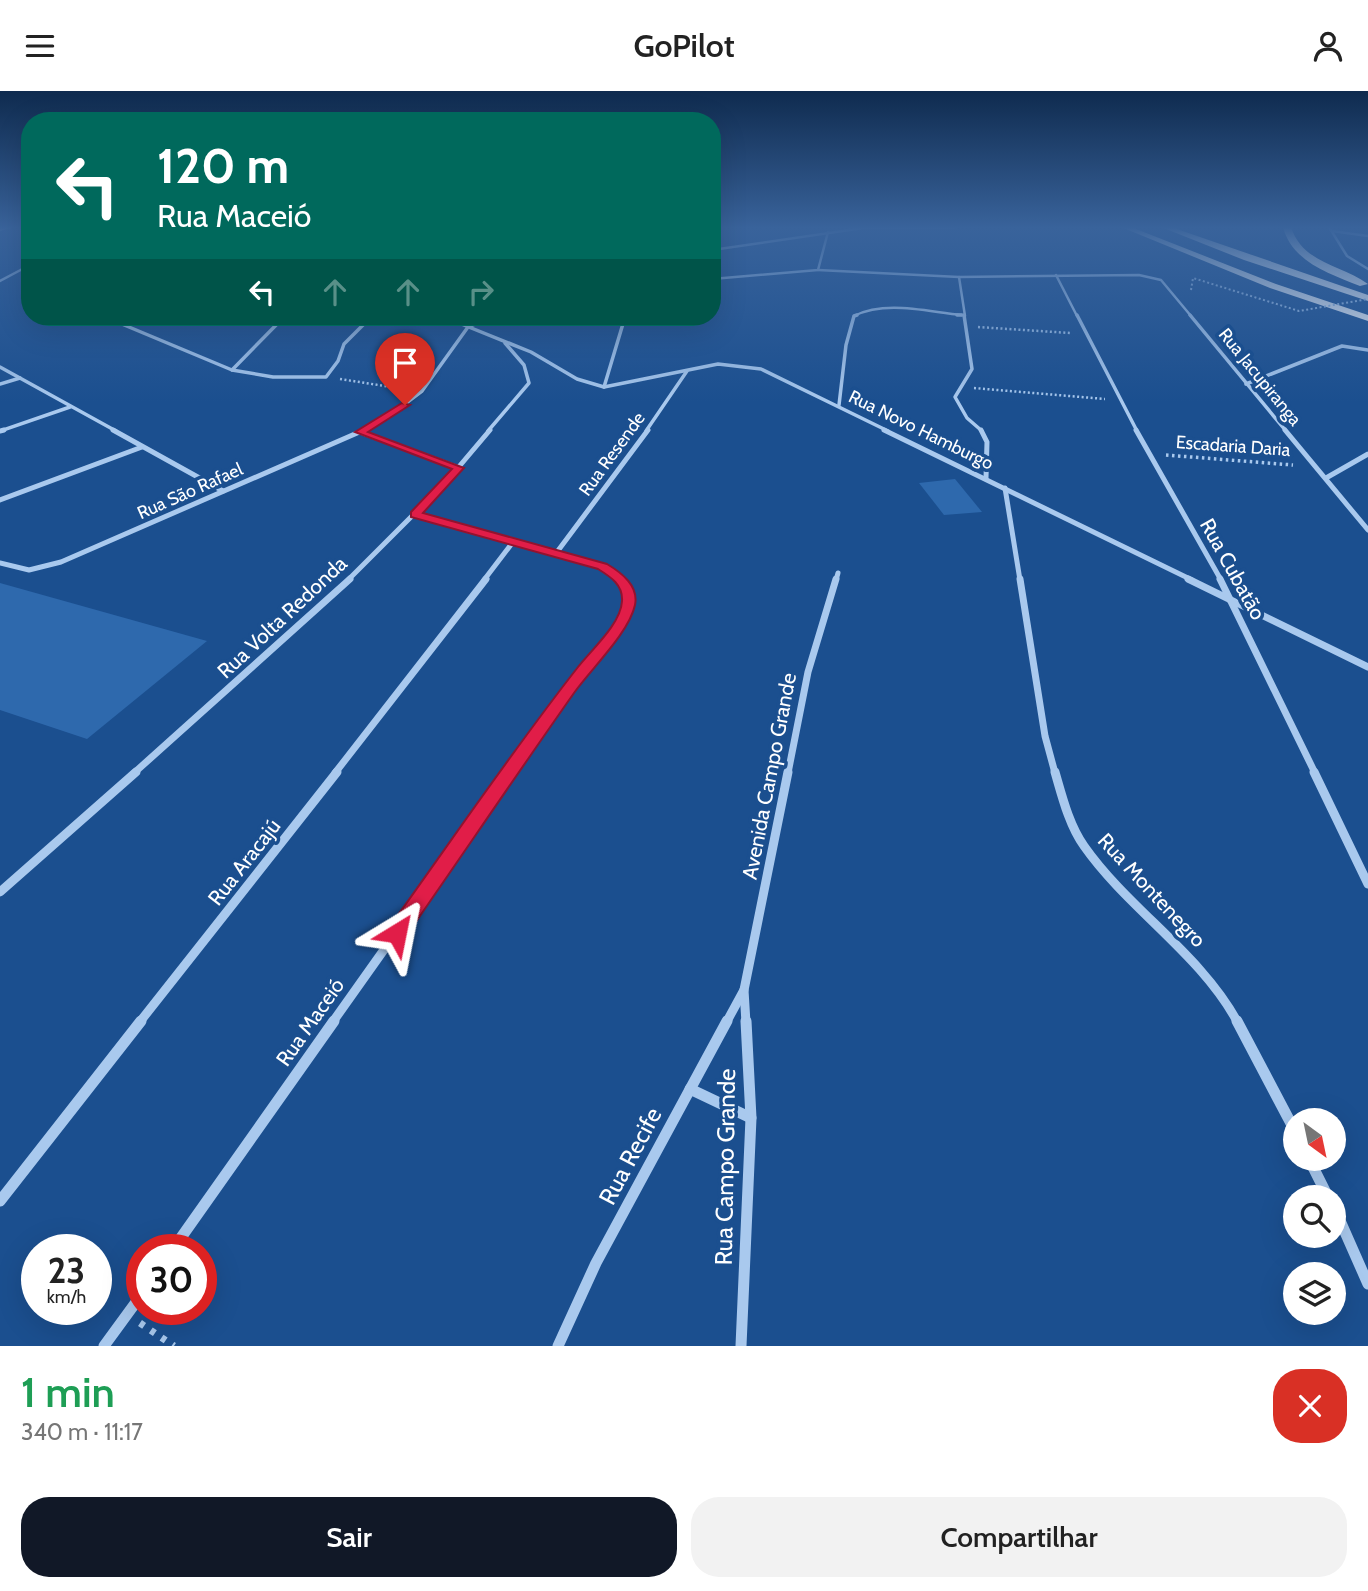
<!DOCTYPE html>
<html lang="pt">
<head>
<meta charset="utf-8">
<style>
	body { margin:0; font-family:Cabin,sans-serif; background:#f2f2f2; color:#222; height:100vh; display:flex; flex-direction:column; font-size:26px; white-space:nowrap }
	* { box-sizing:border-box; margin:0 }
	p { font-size:23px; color:#767676 }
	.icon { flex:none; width:38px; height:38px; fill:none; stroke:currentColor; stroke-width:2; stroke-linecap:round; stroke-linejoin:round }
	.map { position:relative; height:1255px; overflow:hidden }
	.details { display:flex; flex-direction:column; background:#fff; flex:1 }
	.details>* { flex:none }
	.top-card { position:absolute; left:21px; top:21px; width:700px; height:214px; border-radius:28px; box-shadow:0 7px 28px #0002; background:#00695c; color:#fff; overflow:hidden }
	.needle { width:46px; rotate:147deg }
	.fabs { position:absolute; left:1283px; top:1017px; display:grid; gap:14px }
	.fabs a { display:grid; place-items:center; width:63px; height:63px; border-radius:50%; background:#fff; box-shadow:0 7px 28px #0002; font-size:35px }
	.speed { position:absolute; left:21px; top:1143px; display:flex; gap:14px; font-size:35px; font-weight:700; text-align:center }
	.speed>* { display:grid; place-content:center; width:91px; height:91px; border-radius:50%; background:#fff; box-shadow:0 7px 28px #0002; line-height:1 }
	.speed small { font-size:18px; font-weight:400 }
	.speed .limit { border:10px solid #d22; background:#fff; color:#111 }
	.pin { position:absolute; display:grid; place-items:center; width:60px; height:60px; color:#fff; margin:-72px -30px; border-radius:50% 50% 50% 0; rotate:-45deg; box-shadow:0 0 7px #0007 }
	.pin .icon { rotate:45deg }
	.me { position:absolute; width:77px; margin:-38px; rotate:35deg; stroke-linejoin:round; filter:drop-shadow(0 0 5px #0008) }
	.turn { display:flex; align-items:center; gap:24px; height:147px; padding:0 21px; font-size:32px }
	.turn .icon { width:91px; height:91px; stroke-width:2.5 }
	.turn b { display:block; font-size:49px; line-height:60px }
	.lanes { display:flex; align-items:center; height:66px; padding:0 21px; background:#0003; justify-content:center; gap:35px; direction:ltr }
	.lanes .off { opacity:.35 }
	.round { display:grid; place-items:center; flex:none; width:74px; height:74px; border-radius:28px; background:#f2f2f2 }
	.headline { display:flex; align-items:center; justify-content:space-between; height:119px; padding:0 21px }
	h1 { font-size:42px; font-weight:600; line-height:52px; color:#1e9e55 }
	.action { display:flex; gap:14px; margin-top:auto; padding:14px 21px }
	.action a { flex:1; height:80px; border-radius:28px; background:#111827; color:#fff; font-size:28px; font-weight:600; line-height:80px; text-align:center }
	.action a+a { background:#f2f2f2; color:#222 }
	header { display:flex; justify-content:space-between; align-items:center; height:91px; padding:0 21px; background:#fff; font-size:32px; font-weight:600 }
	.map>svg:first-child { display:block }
</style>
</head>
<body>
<header><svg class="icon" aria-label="menu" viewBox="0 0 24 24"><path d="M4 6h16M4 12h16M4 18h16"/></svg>GoPilot<svg class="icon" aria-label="person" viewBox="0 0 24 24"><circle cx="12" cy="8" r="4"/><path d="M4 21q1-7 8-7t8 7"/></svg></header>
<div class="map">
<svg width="1368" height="1255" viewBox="0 0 1368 1255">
	<rect width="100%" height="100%" fill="#1b4f8f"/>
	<g fill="#2e69ad">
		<polygon points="955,388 982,421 944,424 919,392"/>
		<polygon points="0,492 207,550 87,648 0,619"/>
	</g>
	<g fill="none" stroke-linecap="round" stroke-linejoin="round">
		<g stroke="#a9c9ee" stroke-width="2.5" stroke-dasharray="2 2.5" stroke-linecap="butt">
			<polyline points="978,236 1070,242"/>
			<polyline points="340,288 404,298"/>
			<polyline points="974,297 1105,308"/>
		</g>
		<polyline stroke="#a9c9ee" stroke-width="3.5" stroke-dasharray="2.5 3.5" stroke-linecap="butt" points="1166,364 1293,374"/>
		<polyline stroke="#a9c9ee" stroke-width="7" stroke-dasharray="5 8" stroke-linecap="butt" points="140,1232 174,1255"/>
		<g stroke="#a9c9ee" stroke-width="2.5">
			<polyline points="1329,136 1347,165 1368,178"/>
			<polyline points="1332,140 1368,145"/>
			<polyline points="712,159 863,137 954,137"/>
			<polyline points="818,179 959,186 1139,184 1161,189 1191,225"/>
			<polyline points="1056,184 1077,225"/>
			<polyline points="959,186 965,225"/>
			<polyline points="712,188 818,179 828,141"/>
			<polyline points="0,190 30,174"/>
			<path d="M854,225C886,209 928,221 962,224"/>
		</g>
		<g stroke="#a9c9ee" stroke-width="3.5">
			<polyline points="957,224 962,224"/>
			<polyline points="964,224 972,278 955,306 967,327 982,340"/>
			<polyline points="1077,224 1137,340"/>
			<polyline points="1190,224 1286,340"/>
			<polyline points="105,226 232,279 273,286 326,286 338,270 344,253 371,226"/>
			<polyline points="444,226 531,261 577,288 604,296 718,273 761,278 888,340"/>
			<polyline points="0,276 116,340"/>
			<polyline points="232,279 284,226"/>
			<polyline points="0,293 20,287"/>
			<polyline points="1246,293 1342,255 1368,259"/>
			<polyline points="604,296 625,226"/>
			<polyline points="839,314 846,254 854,225 857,224"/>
			<polyline points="0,340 70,316"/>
			<polyline points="361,340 389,325 422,300 468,236 493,226"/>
			<polyline points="488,340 529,292 524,274 505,252"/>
			<polyline points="646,340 687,280"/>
		</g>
		<g stroke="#a9c9ee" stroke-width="5">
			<polyline points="113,339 223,400"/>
			<polyline points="884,339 1192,489"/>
			<polyline points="981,339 987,351 986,387"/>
			<polyline points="1136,339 1221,489"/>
			<polyline points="1285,339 1368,439"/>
			<polyline points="0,340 4,339"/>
			<polyline points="360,341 459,377"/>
			<polyline points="1326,387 1368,363"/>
			<polyline points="1005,397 1020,489"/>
			<polyline points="0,409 142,356"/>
			<polyline points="416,423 603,476 622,489"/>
			<polyline points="557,461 648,339"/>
			<polyline points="0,472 29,479 61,471 364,339"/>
			<polyline points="348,489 446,391 490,339"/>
			<polyline points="484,489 513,451"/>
			<polyline points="836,489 838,482"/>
		</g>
		<g stroke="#a9c9ee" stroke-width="7">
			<polyline points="1020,488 1045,645 1055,682"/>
			<polyline points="1188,488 1368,576"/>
			<polyline points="1220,488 1315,682"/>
			<polyline points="134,682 350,488"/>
			<polyline points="335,682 486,488"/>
			<path d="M509,682L618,535C626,518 633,503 620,488"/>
			<polyline points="788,682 808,581 836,488"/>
		</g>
		<g stroke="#a9c9ee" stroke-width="9">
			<path d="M1055,681C1062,705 1069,734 1084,755C1129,819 1201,863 1238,932"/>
			<polyline points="1314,681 1368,793"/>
			<polyline points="0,801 136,681"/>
			<polyline points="139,932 337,681"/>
			<polyline points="332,932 510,681"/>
			<polyline points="726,932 744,899"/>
			<polyline points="746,932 744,899 788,681"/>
		</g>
		<g stroke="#a9c9ee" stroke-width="11">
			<polyline points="1237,930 1295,1040"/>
			<polyline points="690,998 751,1027"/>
			<polyline points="1309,1068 1328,1106"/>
			<polyline points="0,1110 141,930"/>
			<polyline points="1334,1116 1368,1193"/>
			<polyline points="173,1158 334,930"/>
			<polyline points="104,1255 142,1203"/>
			<polyline points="558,1255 596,1172 727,930"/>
			<polyline points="741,1255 751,1027 746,930"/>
		</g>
		<polygon fill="#f0f6ff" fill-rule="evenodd" points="0,136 15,136 0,140"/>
		<g fill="#fff" fill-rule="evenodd">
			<polygon points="1121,136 1131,136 1276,193 1368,224 1368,230 1270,197"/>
			<polygon points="1161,136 1171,136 1368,204 1368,210 1244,169"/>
			<path d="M1283,136H1291C1303,173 1341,173 1368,193L1360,195C1330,183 1292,171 1283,136Z"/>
		</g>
		<polyline stroke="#a9c9ee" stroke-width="2" stroke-dasharray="2 2.5" stroke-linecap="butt" points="1191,199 1193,187 1299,220 1368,208"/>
	</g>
	<linearGradient id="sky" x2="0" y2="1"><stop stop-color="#0f2b4f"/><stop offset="0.44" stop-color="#39639b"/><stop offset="1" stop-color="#39639b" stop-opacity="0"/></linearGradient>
	<rect width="1368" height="311" fill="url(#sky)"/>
	<path fill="#e11d48" stroke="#92132f" stroke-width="2" d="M402,312L410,314L368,341L464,377L423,422L607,473C622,482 639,495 635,514C629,542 591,578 574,602C517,683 461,766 404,848L397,851L390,848L387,842L390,835C452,749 512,660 578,576C591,559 621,533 622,510C623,494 611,486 598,478L411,426V421L452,378L355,341Z"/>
	<g text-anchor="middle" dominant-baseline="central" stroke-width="7" stroke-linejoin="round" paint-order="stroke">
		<g font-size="18" fill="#fff" stroke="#1b4f8f">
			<text transform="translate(1260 286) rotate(51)">Rua Jacupiranga</text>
			<text transform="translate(921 339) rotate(26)">Rua Novo Hamburgo</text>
			<text transform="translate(1233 355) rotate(4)">Escadaria Daria</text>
			<text transform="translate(612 363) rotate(-54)">Rua Resende</text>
			<text transform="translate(190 400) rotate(-24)">Rua São Rafael</text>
		</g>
		<g font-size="21" fill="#fff" stroke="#1b4f8f">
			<text transform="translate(1233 478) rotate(61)">Rua Cubatão</text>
			<text transform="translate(282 526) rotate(-43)">Rua Volta Redonda</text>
			<text transform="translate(769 685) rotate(-79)">Avenida Campo Grande</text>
			<text transform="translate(244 771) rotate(-52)">Rua Aracajú</text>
			<text transform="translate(1152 799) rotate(47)">Rua Montenegro</text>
			<text transform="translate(310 931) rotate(-55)">Rua Maceió</text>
		</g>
		<g font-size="24" fill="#fff" stroke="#1b4f8f">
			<text transform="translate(630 1065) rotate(-62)">Rua Recife</text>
			<text transform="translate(725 1076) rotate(-89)">Rua Campo Grande</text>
		</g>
	</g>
</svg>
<div class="fabs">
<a><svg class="needle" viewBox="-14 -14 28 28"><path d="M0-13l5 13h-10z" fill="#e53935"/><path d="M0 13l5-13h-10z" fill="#767676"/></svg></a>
<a><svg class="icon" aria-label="search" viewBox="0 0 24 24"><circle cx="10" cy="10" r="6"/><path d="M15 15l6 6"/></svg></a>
<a><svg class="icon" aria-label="layers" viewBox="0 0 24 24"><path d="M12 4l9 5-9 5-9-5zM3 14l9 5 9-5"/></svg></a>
</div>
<div class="speed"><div>23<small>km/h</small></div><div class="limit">30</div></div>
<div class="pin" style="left:405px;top:314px;background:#d93025"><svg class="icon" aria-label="arrive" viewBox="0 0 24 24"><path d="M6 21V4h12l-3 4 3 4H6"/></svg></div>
<svg class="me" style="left:397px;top:842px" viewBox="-20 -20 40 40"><path d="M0-17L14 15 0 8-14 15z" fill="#e11d48" stroke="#fff" stroke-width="4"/></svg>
<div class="top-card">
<div class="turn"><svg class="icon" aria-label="left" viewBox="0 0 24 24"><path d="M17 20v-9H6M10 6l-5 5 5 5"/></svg><div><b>120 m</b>Rua Maceió</div></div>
<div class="lanes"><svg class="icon" aria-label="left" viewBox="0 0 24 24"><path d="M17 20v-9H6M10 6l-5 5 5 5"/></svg><svg class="icon off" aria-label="ahead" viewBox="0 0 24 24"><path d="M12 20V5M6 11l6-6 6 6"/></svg><svg class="icon off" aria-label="ahead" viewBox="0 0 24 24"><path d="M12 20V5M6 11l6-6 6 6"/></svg><svg class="icon off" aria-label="right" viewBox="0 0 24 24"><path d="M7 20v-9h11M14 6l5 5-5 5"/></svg></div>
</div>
</div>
<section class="details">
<div class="headline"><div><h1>1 min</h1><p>340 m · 11:17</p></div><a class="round" style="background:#d93025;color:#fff"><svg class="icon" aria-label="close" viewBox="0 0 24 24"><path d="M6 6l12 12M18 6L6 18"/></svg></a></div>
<div class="action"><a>Sair</a><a>Compartilhar</a></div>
</section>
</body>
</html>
